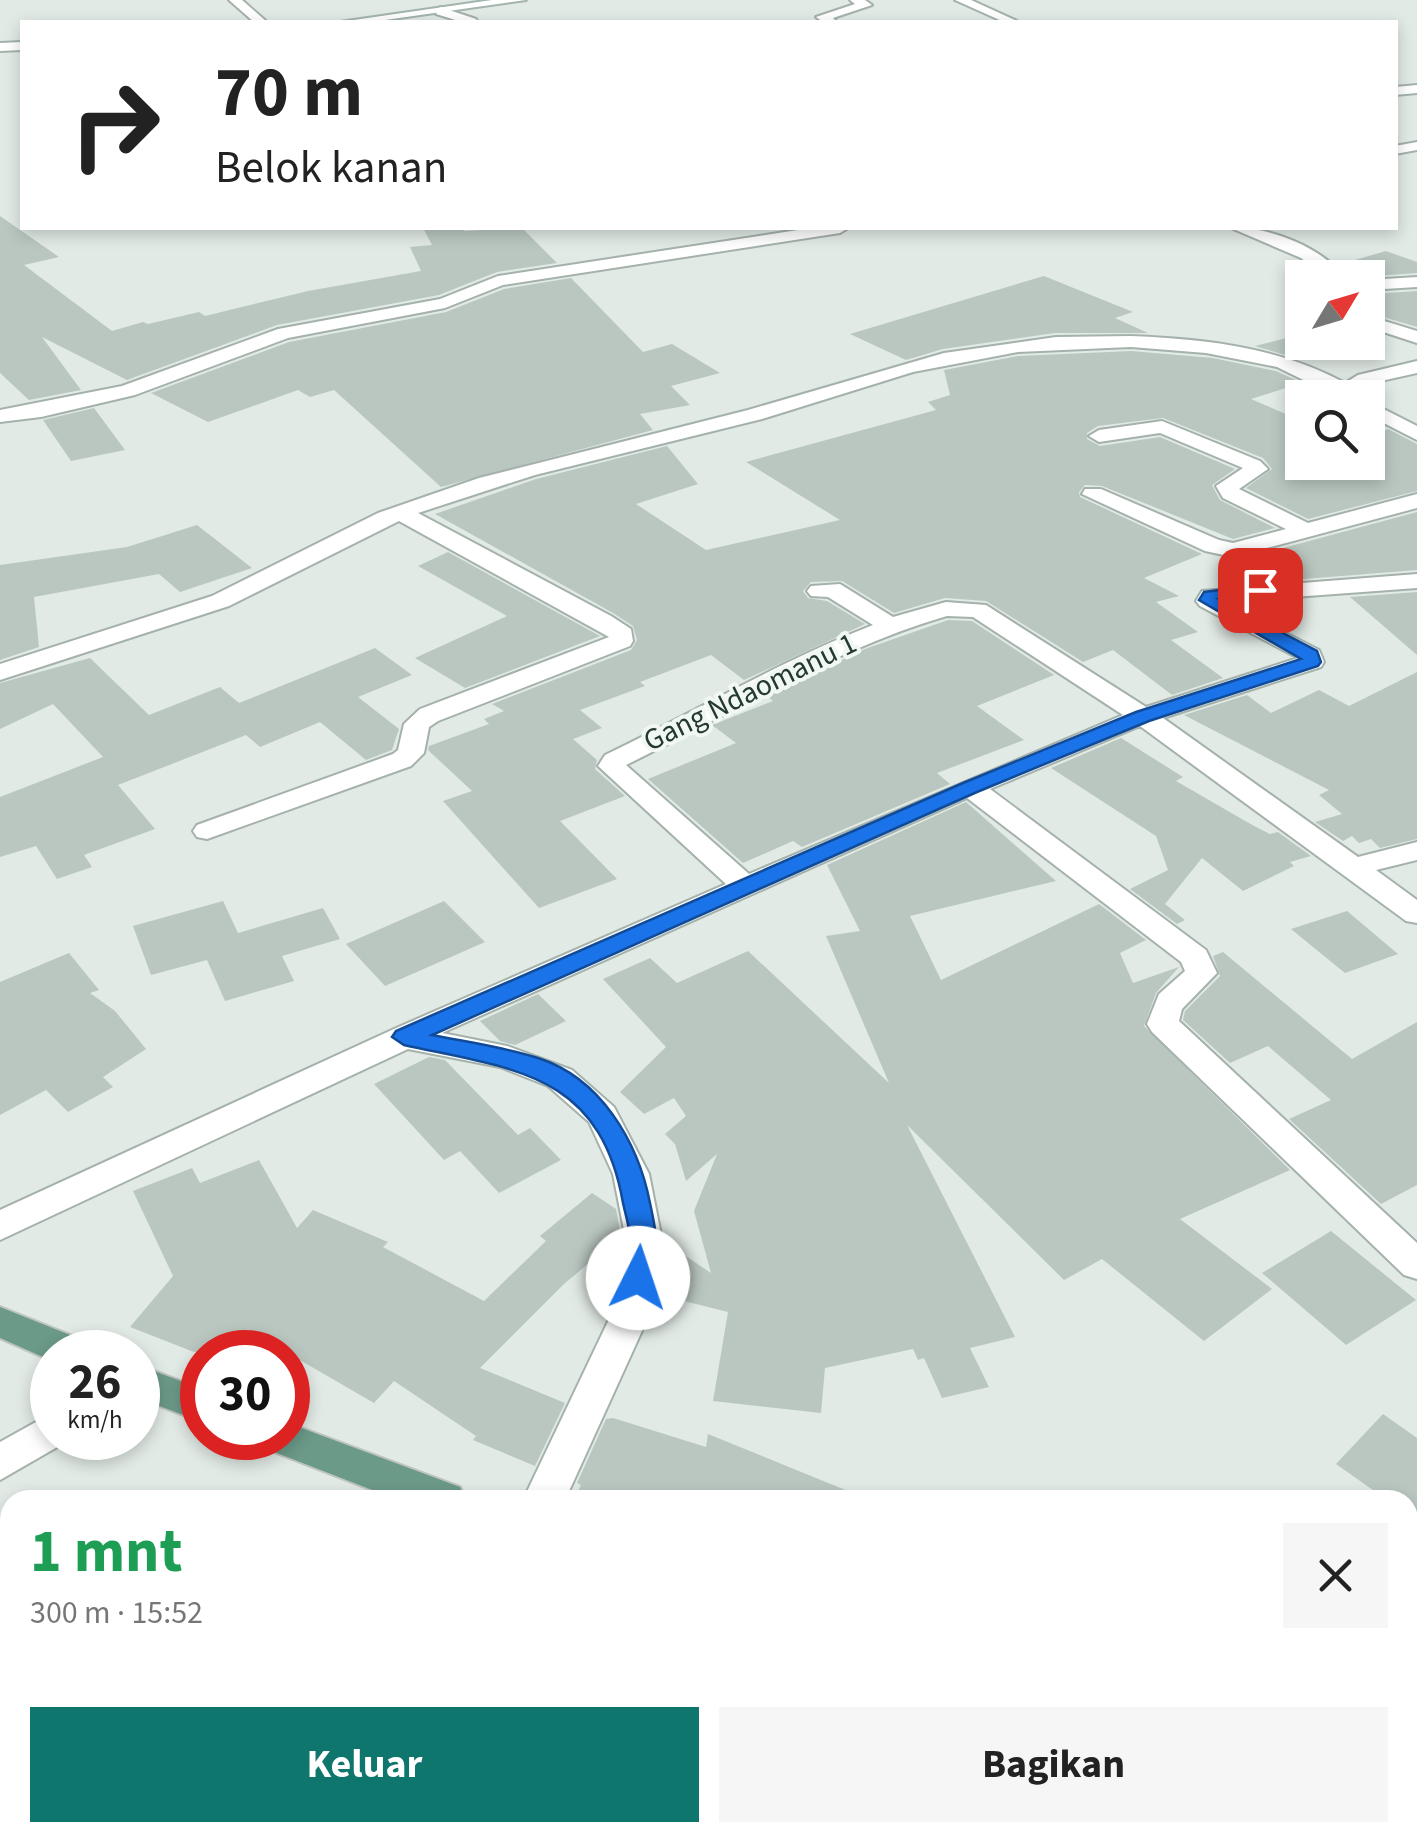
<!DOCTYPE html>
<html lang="id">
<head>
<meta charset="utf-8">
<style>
	body { margin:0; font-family:"Source Sans 3",sans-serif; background:#f6f6f6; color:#222; height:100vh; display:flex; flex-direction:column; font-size:38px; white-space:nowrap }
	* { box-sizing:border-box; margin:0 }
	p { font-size:32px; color:#767676 }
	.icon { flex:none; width:55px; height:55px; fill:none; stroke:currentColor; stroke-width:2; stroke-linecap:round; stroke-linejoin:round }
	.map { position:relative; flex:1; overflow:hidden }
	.side { position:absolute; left:0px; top:1490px; width:1418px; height:352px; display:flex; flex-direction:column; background:#fff; border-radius:30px 30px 0 0; box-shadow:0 5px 15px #0003 }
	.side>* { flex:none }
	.top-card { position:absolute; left:20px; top:20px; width:1378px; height:210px; border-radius:0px; box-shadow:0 5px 15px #0003; background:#fff; color:#222; overflow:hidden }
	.needle { width:65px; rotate:52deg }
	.controls { position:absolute; left:1285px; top:260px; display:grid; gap:20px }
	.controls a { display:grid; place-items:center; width:100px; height:100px; border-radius:0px; background:#fff; box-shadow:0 5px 15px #0003; font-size:50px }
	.speed { position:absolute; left:30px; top:1330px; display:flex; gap:20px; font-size:50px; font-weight:700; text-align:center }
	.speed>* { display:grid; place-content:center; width:130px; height:130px; border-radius:50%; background:#fff; box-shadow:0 5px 15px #0003; line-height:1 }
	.speed small { font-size:25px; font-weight:400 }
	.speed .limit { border:15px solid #d22; background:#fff; color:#111 }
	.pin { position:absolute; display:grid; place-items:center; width:85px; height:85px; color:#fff; margin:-42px; border-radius:20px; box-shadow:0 5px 15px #0006 }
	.me { position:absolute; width:110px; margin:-55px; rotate:4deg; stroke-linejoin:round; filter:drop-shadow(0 0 8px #0008) }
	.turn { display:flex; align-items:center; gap:35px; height:210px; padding:0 30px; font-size:45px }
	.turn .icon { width:130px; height:130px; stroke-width:2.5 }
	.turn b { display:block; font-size:70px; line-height:85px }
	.round { display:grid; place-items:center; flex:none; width:105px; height:105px; border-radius:0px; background:#f6f6f6 }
	.headline { display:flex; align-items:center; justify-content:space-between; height:170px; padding:0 30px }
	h1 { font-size:60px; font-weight:700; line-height:75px; color:#1e9e55 }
	.button { display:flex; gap:20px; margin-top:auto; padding:20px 30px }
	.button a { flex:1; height:115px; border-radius:0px; background:#0f766e; color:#fff; font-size:40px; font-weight:700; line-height:115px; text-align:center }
	.button a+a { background:#f6f6f6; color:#222 }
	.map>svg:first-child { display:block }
</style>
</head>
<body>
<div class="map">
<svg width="1417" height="1841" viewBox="0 0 1417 1841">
	<rect width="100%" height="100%" fill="#e1eae5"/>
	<g fill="#bac7c1">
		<polygon points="0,216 59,257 24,265 112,331 143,322 148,324 199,312 205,316 308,291 421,271 410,247 432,245 423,228 462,228 464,231 522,228 557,263 497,272 439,295 277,325 127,380 42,337 81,390 29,400 0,373"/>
		<polygon points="1386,251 1417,262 1417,273 1349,278 1338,265"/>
		<polygon points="1044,276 1133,312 1115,318 1148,333 1055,333 943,349 906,360 850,334"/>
		<polygon points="571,278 643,352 672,344 720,373 671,386 690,405 640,414 653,430 441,487 334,390 310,397 298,390 208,422 151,393 289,342 446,312 504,289"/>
		<polygon points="1417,291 1417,327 1380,316 1371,294"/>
		<polygon points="1302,334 1302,360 1255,346"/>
		<polygon points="1131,351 1213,358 1276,371 1302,383 1251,399 1302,421 1302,467 1313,462 1368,462 1368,438 1388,429 1417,444 1417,491 1308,519 1246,488 1272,469 1263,458 1163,418 1098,426 1087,433 1087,439 1100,446 1160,437 1235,469 1212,485 1220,500 1275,528 1233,539 1102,486 1085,485 1079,492 1080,497 1202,554 1144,578 1179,596 1156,602 1198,632 1171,640 1223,678 1172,695 1113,650 1083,662 986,601 945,598 894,613 842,581 811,582 803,591 808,598 827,601 865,624 744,680 711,655 640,682 645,686 580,710 602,728 573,739 597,760 595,769 625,796 560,821 617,879 539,908 443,801 472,791 428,750 429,746 489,724 484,719 504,711 492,704 631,650 637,640 633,626 613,613 435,514 536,479 667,446 698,484 636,504 706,550 840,520 746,462 936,410 928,402 950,395 944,370 1018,356"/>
		<polygon points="94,408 125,450 71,461 43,420"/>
		<polygon points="1417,512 1417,570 1279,581 1246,558"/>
		<polygon points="197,525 252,568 180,592 159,574 34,597 39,647 0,660 0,565 127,547"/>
		<polygon points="448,552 600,636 465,688 415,658 507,616 418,566"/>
		<polygon points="1417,592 1417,655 1350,597"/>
		<polygon points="948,620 972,621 1054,675 977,706 1024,740 937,773 950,784 802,847 793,841 743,863 648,779 736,743 712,725 773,701 767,696 865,649"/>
		<polygon points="375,648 412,675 358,697 399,729 392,750 366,760 320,722 260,747 246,735 118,785 155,829 84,855 92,867 57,879 36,846 0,857 0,797 103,757 53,704 0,729 0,683 90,658 149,715 220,687 239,703"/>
		<polygon points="1417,672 1417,839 1380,848 1371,839 1359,843 1352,836 1343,841 1315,822 1342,814 1319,795 1329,790 1184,715 1247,695 1271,713 1319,690 1349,706"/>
		<polygon points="1121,738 1183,777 1176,781 1254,826 1270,834 1278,832 1311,856 1290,862 1294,866 1243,891 1202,858 1165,904 1185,920 1177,924 1130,889 1168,870 1156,836 1051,768"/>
		<polygon points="966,802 1056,881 910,916 941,980 1099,904 1146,940 1120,953 1133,983 1179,967 1156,993 1144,1026 1290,1170 1180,1219 1272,1289 1204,1341 1102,1259 1064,1280 907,1125 1015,1337 970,1348 989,1387 942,1398 924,1358 918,1360 913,1349 825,1368 821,1413 713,1401 728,1312 660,1295 678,1251 711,1273 694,1211 717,1154 686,1181 675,1144 665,1134 686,1116 674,1098 644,1114 620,1092 666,1047 603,979 650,958 677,983 748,951 889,1083 826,936 860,931 827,865"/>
		<polygon points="223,901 238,933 323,908 340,939 282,956 294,981 225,1001 207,960 151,975 133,926"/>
		<polygon points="444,901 485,942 385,986 346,944"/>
		<polygon points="1347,911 1398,954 1345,973 1291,929"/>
		<polygon points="1223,952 1352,1059 1417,1022 1417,1185 1381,1204 1289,1119 1331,1100 1268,1046 1230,1063 1183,1020 1185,1011 1220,976 1213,956"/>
		<polygon points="69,953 99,990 90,993 115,1011 146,1049 103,1077 113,1087 68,1112 46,1090 0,1115 0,982"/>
		<polygon points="538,994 566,1021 515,1045 500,1041 480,1021"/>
		<polygon points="429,1057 445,1060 518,1135 530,1128 561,1160 499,1193 460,1151 444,1160 374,1084"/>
		<polygon points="259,1160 297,1228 313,1210 388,1242 383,1247 484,1301 546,1241 540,1236 592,1193 616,1209 621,1236 564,1284 480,1368 565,1403 535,1466 473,1440 476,1436 394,1381 374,1403 248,1330 230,1352 194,1352 130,1327 173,1276 133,1191 192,1168 200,1183"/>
		<polygon points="1331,1231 1416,1300 1346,1345 1262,1273"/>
		<polygon points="1383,1414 1417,1438 1417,1522 1408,1515 1408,1500 1387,1500 1336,1464"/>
		<polygon points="613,1418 706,1447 708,1434 870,1500 574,1500 581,1485 577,1483 606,1419"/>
	</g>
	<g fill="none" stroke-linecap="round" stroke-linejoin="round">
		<defs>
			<g id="street">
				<polygon points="229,0 242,0 267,22 254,22"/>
				<polygon points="850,0 865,0 872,5 833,18 837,22 823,22 816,17 855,4"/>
				<polygon points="955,0 971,0 1019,22 1004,22"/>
				<polygon points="440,7 476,19 478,22 462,22 436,14"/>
				<polygon points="1417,85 1417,93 1395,95 1395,87"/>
				<polygon points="1417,142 1417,150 1395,154 1395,146"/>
				<polygon points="811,228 848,228 840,233 503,285 445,308 288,338 135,395 41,417 0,422 0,410 122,386 278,329 440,299 498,276"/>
				<path d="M1231,228C1268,226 1322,247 1345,278H1327L1301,258Z"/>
				<polygon points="1417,277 1417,287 1368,290 1368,280"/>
				<polygon points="1368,316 1417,331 1417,343 1368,327"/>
				<path d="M1131,336C1205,339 1279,347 1345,383L1358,375L1417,361V373L1372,383L1358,392L1363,398H1340L1277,367L1206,353L1131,347L1018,352L913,372L762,419L535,475L418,513L611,616L631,629L633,641L630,646L438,721L429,727L424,753L411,766L207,839L197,837L193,831L197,825L393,754L398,750L404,724L420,709L609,637L399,521L229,606L0,680V664L212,596L378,513L479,478L748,410L944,353L1056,337Z"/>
				<polygon points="1368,401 1417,426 1417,440 1368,415"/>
				<polygon points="1162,421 1260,461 1268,469 1239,489 1308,523 1417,494 1417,508 1233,557 1205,551 1082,494 1085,489 1101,489 1219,540 1233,543 1286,529 1223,498 1216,486 1243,468 1160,433 1099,442 1089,436 1099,430"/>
				<path d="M1417,574V588L1226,602L1319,650L1324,662L1321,667L1163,718L1358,857L1417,842V860L1376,870L1417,900V923L1406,921L1140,726L990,789L1206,950L1217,973L1182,1009L1179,1021L1417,1243V1279L1404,1275L1152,1032L1147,1024L1159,994L1185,971L1181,962L967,798L442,1033L507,1046L572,1070L614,1107L649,1174L663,1245L651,1311L565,1500H523L613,1311L627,1245L613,1174L589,1122L548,1086L500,1067L408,1049L0,1240V1210L394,1029L726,884L598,766L605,755C695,712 780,661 873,625L828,597L811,596L807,591L811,586L840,584L893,617L946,602L986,605L1146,707L1298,658L1200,606L1196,601L1202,591ZM947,616L973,617L1123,715L749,874L626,765C733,713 833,649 947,616Z"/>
				<polygon points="52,1413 52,1438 68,1438 66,1442 0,1480 0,1442"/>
				<polygon points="766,1832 815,1832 811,1841 763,1841"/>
				<polygon points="1140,1832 1188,1832 1186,1841 1138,1841"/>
			</g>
			<g id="secondary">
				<polygon points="492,0 526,0 371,22 340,22"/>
				<polygon points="22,42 22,50 0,51 0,43"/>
			</g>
			<g id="primary">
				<polygon points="0,1307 85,1341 90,1352 52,1352 52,1361 0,1338"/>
				<polygon points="138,1365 202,1389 202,1422 138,1398"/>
				<polygon points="288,1423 460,1487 466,1500 398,1500 269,1450 263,1438 288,1438"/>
				<polygon points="1321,1832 1389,1832 1392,1841 1325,1841"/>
			</g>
		</defs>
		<use href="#street" stroke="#a5b1ab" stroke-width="4"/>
		<use href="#secondary" stroke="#a2b4ab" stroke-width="4"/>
		<use href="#primary" stroke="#bdc4c1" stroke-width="4"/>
		<use href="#street" fill="#fff" fill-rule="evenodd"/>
		<use href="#secondary" fill="#fff" fill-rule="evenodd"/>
		<use href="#primary" fill="#6b9a88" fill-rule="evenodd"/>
	</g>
	<path fill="#1a73e8" stroke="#114b97" stroke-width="2.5" d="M1260,585L1267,586V594L1219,599L1317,651L1321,662L1318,666L1149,721L977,792L432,1035C467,1042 504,1047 538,1058C601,1078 638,1142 650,1203C656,1232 663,1259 648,1286L638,1289L628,1286C622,1273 629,1262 630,1249C632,1234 626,1217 623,1203C600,1072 513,1069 404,1045L392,1037L396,1031L963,783L1136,712L1301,659L1199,600L1204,592Z"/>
	<g text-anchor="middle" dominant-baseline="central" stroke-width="8" stroke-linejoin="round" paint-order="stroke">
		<g font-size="30" fill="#243930" stroke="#f1f7f3">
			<text transform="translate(750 692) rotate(-26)">Gang Ndaomanu 1</text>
		</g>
	</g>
</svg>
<div class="controls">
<a><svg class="needle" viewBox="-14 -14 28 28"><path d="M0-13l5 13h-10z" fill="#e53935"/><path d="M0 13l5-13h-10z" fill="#767676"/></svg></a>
<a><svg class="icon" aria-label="search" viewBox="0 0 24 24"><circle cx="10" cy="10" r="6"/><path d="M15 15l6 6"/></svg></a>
</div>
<div class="speed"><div>26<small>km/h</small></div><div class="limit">30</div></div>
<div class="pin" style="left:1260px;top:590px;background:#d93025"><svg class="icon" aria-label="arrive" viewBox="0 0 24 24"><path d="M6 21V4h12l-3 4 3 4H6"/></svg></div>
<svg class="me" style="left:638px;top:1278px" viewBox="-20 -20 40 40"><circle r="19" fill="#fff"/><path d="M0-13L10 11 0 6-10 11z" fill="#1a73e8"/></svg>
<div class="top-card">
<div class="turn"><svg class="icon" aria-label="right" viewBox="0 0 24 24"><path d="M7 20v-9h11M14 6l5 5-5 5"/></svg><div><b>70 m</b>Belok kanan</div></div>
</div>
<section class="side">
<div class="headline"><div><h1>1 mnt</h1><p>300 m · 15:52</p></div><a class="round"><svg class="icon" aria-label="close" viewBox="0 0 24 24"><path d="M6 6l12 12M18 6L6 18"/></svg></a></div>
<div class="button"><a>Keluar</a><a>Bagikan</a></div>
</section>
</div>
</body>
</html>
